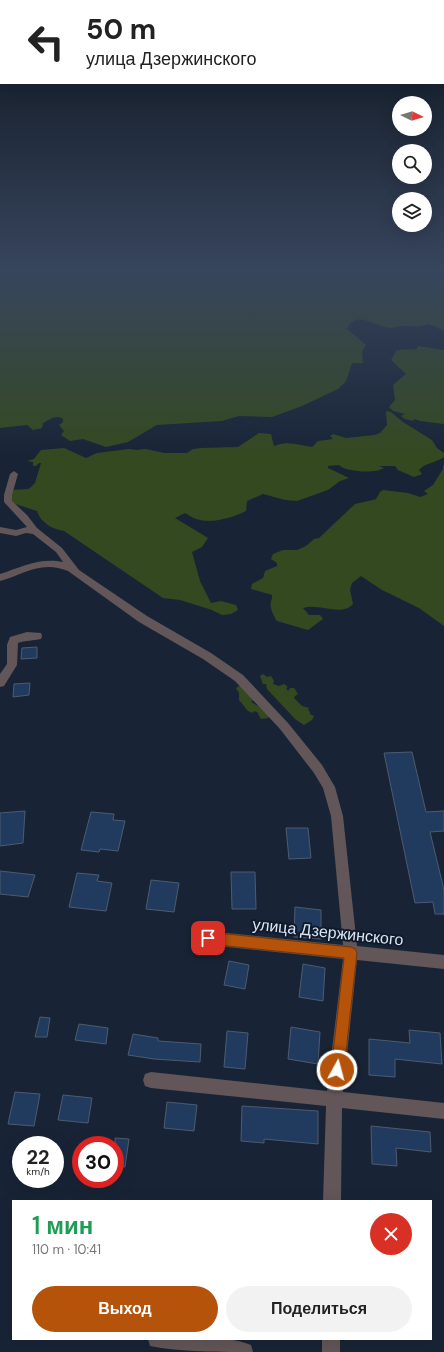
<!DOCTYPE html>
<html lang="ru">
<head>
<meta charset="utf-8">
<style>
	body { margin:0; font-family:"DM Sans",sans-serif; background:#f2f2f2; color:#222; height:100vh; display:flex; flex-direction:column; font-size:15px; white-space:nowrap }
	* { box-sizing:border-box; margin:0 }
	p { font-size:13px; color:#767676 }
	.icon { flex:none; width:22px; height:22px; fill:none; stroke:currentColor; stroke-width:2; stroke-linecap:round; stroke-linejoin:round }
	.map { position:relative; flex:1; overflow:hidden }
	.sheet { position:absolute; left:12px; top:1200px; width:420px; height:140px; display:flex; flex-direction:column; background:#fff; border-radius:0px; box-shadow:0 4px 16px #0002 }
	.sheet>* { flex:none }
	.banner { position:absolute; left:0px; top:0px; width:444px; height:84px; box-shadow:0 4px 16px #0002; background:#fff; color:#222; overflow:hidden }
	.needle { width:26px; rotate:95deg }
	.fabs { position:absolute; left:392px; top:96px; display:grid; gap:8px }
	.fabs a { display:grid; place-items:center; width:40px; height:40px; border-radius:50%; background:#fff; box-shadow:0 4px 16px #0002; font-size:20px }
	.speed { position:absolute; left:12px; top:1136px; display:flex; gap:8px; font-size:20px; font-weight:700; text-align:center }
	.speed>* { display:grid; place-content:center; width:52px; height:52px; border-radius:50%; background:#fff; box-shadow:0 4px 16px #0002; line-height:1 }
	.speed small { font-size:10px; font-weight:400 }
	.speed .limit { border:6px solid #d22; background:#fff; color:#111 }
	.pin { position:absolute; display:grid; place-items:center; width:34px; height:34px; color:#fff; margin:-17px; border-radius:8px; box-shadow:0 2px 6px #0006 }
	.me { position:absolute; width:44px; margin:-22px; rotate:7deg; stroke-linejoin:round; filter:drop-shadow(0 0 3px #0008) }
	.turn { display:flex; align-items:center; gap:14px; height:84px; padding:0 20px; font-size:18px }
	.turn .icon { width:52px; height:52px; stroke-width:2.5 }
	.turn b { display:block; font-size:28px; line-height:34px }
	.round { display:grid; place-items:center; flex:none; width:42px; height:42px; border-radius:21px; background:#f2f2f2 }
	.overview { display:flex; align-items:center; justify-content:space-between; height:68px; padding:0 20px }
	h1 { font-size:24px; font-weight:600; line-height:30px; color:#1e9e55 }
	.primary-button { display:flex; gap:8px; margin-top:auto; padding:8px 20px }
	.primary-button a { flex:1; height:46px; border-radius:24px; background:#b45309; color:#fff; font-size:16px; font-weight:600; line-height:46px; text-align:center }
	.primary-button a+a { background:#f2f2f2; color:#222 }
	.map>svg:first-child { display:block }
</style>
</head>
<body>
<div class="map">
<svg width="444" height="1352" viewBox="0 0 444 1352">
	<rect width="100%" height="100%" fill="#182436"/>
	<g fill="#344920">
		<path d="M0,269H413L444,282V331L429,324C418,328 415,326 404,326C399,326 394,328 389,328C376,327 355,309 347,329L366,345L362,351L363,363H352L346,381L338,389L302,406L272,417L239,416L222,421L157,425L128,442L106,447L83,439L70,441L61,435L64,431L59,425L63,422V419C55,414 50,420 43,423L42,428L33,430L27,425L0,428Z"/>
		<polygon points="418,346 444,350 444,424 420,421 414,419 413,421 405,419 401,416 405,414 393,411 389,407 395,400 393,385 406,374 391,360 397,350 417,349"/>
		<path d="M386,411L391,412L403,422L432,440L437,448L444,453V457C436,463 424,463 419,470L422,474L414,477L398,470L395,466H379L384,468C376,474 345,472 339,465L328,466V468L349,478L340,481L328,490L297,501L285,500L263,494L247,501L246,511C232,518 212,524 196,519C193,518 189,515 185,513L175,518L208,538L202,547L192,552L200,581L211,603L221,601L236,605L238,610L231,614L222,615L212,610L180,600L163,598L64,531C52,529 41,523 37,511L12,503L11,490L28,489L31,487L35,483L41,463H39L36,466H33V462L27,461L34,459L41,450L64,448L86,458L97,453L129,449L137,450L146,449L164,453H187L193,449L201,448L238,447L259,433L271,434L274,446C286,440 300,445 312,447L318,441L333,439L330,436L333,434L346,438L374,435L380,433L387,425Z"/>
		<path d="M443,465H444V626L419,608L382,590L361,576L352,583L350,590L353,604C342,617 320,603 303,608L309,615H320L323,619L308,630L277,621C274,616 269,608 271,601C272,599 272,597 272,595L251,589L252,584L263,578L265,571L277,566V563L271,559L273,554L283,550H297L306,546L314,539L319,538L355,504L373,500L376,499L380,492L383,490L408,493L420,497L428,494L424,491L433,485L443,469Z"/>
		<polygon points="263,674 267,677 271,676 274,681 273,684 279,686 284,684 288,687 286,688 288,691 290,688 294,688 298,694 295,696 294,698 302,706 309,708 308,710 310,712 310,714 314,716 312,720 304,725 295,719 267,689 266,684 263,684 260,676"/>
		<polygon points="239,686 242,686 253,700 251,702 260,707 269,716 268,718 261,719 257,712 254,711 253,713 248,711 239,700 239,693 236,688"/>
	</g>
	<g fill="#213b5f" stroke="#4d5b6f">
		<polygon points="37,647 37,658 21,659 22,648"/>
		<polygon points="30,683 29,695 13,697 14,684"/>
		<polygon points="412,752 426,812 444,811 444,831 430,832 444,890 444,914 435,914 433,902 415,903 384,753"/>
		<polygon points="25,811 23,843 0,846 0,813"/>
		<polygon points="91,812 114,814 113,820 125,821 118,851 100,849 99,852 81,850"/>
		<polygon points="286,828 308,828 311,858 289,859"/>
		<polygon points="0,871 35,875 28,897 0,894"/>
		<polygon points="231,872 255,872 256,909 232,909"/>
		<polygon points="77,873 99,875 97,881 112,883 106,911 69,907"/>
		<polygon points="151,880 179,883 174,912 146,909"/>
		<polygon points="295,907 321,910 321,939 294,937"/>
		<polygon points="229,961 249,965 245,989 224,985"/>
		<polygon points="303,964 325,968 323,1001 299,997"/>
		<polygon points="40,1017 50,1018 47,1037 35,1037"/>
		<polygon points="79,1024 108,1028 106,1044 75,1040"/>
		<polygon points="291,1027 320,1032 318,1064 288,1059"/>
		<polygon points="409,1030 440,1033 442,1064 395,1059 395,1077 369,1075 369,1039 410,1043"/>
		<polygon points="227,1031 248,1033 245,1069 224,1067"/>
		<polygon points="133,1034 158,1038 158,1041 201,1044 200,1062 154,1059 128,1055"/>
		<polygon points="15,1092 40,1094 34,1126 8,1124"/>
		<polygon points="63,1095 92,1098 88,1123 58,1120"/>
		<polygon points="167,1102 197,1105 194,1131 164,1128"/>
		<polygon points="242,1106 318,1111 318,1144 264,1139 264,1143 241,1141"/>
		<polygon points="371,1126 430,1132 431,1152 396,1148 397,1166 372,1164"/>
		<polygon points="115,1138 129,1139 125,1167 115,1166"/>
	</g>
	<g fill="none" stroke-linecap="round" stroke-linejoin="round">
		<g fill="#625658" fill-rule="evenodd">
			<path d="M14,471L18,474L12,495V501L27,515L37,528L62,548L79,570L147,616L211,653L243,675L288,723L322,765L335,787L343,816L357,946L444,955V969L357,960L343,1092L444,1103V1119L342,1108L341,1201H323L326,1106L151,1088L145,1086L143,1080L145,1074L151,1072L327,1091L343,959L208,945L203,943L201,938L203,933L208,931L343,945L331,816L323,788L314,773L280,729L235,681L203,659L139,622L68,571C41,560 25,574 0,581V574C21,567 40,557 63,562L56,552L33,534L26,533L16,536L0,533V527L16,530L27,527L4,502V495L10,474Z"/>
			<path d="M27,632L41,633L42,636L41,639C33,641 26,640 18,643L17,665L4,686L0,687V674L7,664V645L10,637Z"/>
			<path d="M148,1339C177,1339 224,1334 251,1345L253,1352C224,1352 178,1352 150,1346Z"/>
			<rect x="322" y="1339" width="18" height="13"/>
		</g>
	</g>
	<linearGradient id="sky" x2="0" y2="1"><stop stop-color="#0d141e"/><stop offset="0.59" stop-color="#37455d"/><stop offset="1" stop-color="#37455d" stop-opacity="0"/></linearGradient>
	<rect width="444" height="458" fill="url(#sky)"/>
	<polygon fill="#b45309" stroke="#753606" points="208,932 351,947 355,949 357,953 344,1070 342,1074 337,1076 333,1074 331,1070 344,958 208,944 203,942 202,938 203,934"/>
	<g text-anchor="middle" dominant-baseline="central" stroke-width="4" stroke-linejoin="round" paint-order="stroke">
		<g font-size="16" fill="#dce5f1" stroke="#0f1b2c">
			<text transform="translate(328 932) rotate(6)">улица Дзержинского</text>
		</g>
	</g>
</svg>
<div class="fabs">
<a><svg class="needle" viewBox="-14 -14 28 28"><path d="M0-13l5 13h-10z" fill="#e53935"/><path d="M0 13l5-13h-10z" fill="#767676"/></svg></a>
<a><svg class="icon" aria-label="search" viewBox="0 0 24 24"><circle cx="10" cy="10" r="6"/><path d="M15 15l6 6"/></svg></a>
<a><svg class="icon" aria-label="layers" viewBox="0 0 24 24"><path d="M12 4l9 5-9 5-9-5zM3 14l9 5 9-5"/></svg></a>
</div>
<div class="speed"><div>22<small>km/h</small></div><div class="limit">30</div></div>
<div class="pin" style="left:208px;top:938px;background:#d93025"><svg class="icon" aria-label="arrive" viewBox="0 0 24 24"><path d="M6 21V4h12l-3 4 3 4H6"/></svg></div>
<svg class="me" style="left:337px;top:1070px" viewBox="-20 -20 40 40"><circle r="17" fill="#b45309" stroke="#fff" stroke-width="3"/><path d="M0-11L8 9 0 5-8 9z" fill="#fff"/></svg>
<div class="banner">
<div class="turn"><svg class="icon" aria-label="left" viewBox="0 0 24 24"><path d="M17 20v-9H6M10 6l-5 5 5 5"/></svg><div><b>50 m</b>улица Дзержинского</div></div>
</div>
<section class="sheet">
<div class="overview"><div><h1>1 мин</h1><p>110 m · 10:41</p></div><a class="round" style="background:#d93025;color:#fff"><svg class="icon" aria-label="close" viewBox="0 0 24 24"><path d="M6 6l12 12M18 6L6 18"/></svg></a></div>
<div class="primary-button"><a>Выход</a><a>Поделиться</a></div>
</section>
</div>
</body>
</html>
